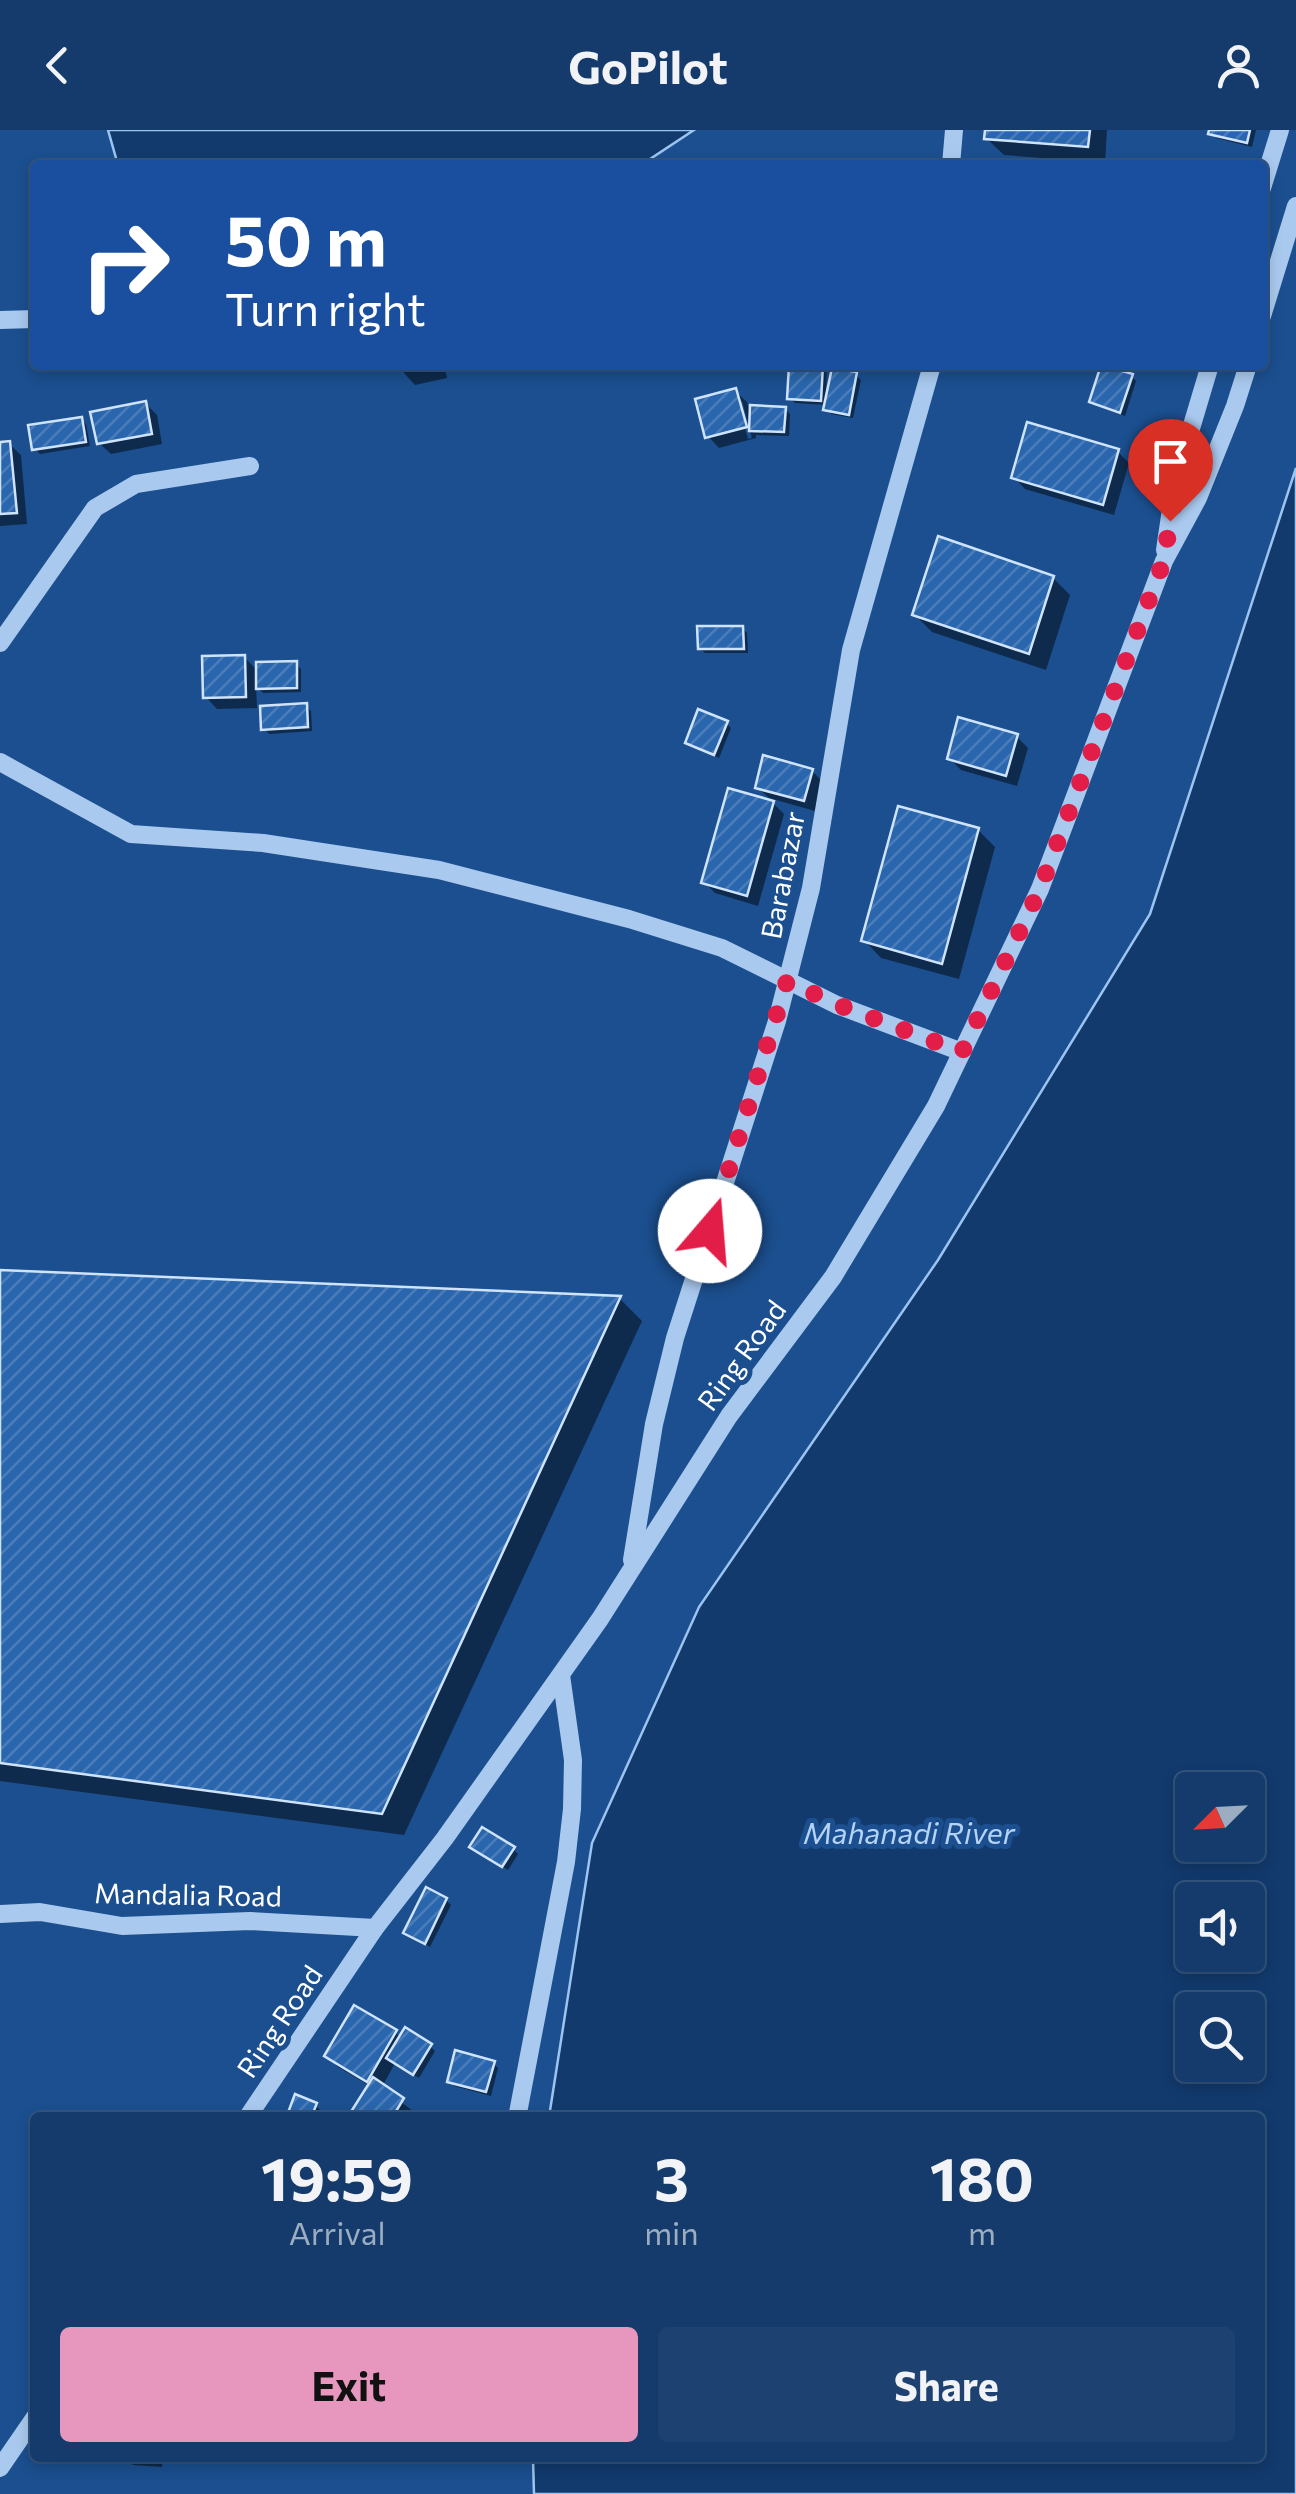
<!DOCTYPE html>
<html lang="en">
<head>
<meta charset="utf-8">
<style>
	body { margin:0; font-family:Commissioner,sans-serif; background:#1d4271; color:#f1f3f6; height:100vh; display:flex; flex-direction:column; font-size:38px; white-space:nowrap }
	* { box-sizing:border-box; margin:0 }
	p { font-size:32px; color:#9dadc1 }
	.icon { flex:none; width:55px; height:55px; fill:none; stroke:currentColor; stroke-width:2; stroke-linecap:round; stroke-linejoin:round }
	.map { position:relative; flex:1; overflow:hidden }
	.sheet { position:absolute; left:30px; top:1982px; width:1235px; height:350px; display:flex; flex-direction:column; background:#143b6b; border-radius:10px; box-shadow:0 5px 15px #0003,0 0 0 2px #33557e }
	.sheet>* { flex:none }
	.top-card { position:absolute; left:30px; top:30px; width:1238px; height:210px; border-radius:10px; box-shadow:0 5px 15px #0003,0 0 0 2px #33557e; background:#1a4fa0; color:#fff; overflow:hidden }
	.needle { width:65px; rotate:246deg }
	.fabs { position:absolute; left:1175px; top:1642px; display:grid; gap:20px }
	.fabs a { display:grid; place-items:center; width:90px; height:90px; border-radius:10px; background:#143b6b; box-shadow:0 5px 15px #0003,0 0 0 2px #33557e; font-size:50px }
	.pin { position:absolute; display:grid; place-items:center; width:85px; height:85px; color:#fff; margin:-102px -42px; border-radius:50% 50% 50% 0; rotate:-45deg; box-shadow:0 0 10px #0007 }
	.pin .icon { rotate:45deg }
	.me { position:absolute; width:110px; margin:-55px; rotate:18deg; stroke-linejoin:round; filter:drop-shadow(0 0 8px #0008) }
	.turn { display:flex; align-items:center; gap:35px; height:210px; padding:0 30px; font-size:45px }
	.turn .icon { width:130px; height:130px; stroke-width:2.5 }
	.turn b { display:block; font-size:70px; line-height:85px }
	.eta { display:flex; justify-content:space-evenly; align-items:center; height:170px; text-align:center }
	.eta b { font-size:60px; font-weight:700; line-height:70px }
	.button { display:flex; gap:20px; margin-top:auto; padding:20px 30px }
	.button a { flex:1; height:115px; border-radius:10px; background:#e797bd; color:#111; font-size:40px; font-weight:700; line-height:115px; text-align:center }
	.button a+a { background:#1d4271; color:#f1f3f6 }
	header { display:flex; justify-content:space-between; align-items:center; height:130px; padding:0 30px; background:#143b6b; font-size:45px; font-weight:700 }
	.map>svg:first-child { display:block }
</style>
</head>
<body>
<header><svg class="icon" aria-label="back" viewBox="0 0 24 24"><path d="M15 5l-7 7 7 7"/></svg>GoPilot<svg class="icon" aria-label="person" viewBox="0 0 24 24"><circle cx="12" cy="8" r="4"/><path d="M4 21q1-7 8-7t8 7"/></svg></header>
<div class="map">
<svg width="1296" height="2364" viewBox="0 0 1296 2364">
	<defs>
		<pattern id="building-hatch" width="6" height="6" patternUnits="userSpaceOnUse" patternTransform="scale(2.5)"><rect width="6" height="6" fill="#2a66ad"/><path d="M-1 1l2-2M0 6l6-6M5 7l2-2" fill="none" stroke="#4a7db9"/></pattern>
	</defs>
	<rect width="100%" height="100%" fill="#1b4f8f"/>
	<g fill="#123a6d" stroke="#9cc4f0" stroke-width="2.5" fill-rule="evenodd">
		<polygon points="108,0 694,0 647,31 620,35 118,35"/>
		<path d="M1296,338V2364H534L533,2328H1260V1988L549,1987L592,1713L699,1477L938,1130L1150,784ZM1192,1660H1248V1715H1192ZM1192,1770H1248V1825H1192ZM1192,1880H1248V1935H1192Z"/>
	</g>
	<g fill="#0007" fill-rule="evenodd">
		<polygon points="987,0 1107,0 1105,33 1004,25 986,8"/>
		<polygon points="1211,0 1256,0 1252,17 1216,8"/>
		<polygon points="402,235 444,235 447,248 415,255 404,243"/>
		<polygon points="791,235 827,235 826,263 856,245 861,250 853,288 831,284 827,275 795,273 790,268"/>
		<polygon points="1131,246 1136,251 1125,286 1097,276 1092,272"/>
		<path d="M735,261L747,272L751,288L785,279L790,284L789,306L756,305V308L719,318L708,306ZM737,271H742L752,308L748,309Z"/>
		<polygon points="145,273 157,285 162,314 111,324 99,313"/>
		<polygon points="81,289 86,294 90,316 40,324 35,319"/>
		<polygon points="9,314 21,325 27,394 0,396 0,315"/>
		<polygon points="1118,322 1129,333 1114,385 1025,359 1014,347"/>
		<polygon points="1053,448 1070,465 1046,540 932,502 915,485"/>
		<polygon points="742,498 747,503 748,523 705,523 700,518"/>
		<polygon points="244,527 258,541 296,534 301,539 301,562 263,563 256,556 257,578 217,579 206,567"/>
		<polygon points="306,576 311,581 312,601 269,604 264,598"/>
		<polygon points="726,593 731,598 719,628 688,613"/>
		<polygon points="1016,606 1028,618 1017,656 961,640 949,628"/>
		<polygon points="812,641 823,652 815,681 769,668 757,657"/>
		<polygon points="773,673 784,684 758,776 715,763 704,752"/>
		<polygon points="978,700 995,717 959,849 881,828 864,810"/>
		<polygon points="0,1143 620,1169 642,1191 404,1705 0,1651"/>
		<polygon points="513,1719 518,1724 508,1740 477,1721"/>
		<polygon points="446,1770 451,1775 430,1817 406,1802"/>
		<polygon points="395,1902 401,1908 430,1916 435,1921 419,1948 395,1933 382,1957 414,1982 410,1988 350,1988 370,1956 338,1937 327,1926"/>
		<polygon points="493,1933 498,1938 491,1966 454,1956 449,1951"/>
		<polygon points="315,1975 320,1980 317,1988 289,1988"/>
		<polygon points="125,2328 163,2328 162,2337 133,2335"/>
	</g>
	<g fill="url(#building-hatch)" stroke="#cfe3fa" stroke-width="2.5">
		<polygon points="985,0 1090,0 1088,17 984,9"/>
		<polygon points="1209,0 1250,0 1247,13 1208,4"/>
		<polygon points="789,235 823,235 821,271 787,269"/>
		<polygon points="1101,235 1133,244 1120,283 1089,272"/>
		<polygon points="832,238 857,242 849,285 823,280"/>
		<polygon points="736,258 747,297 705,308 695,269"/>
		<polygon points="146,271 152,304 97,314 90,282"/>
		<polygon points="750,275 786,277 784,302 749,301"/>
		<polygon points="82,287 86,312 32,320 28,295"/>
		<polygon points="1027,292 1119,319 1103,375 1011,348"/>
		<polygon points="10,311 17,383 0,384 0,312"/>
		<polygon points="938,406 1054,446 1029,524 912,485"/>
		<polygon points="697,496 743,496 744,519 698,519"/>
		<polygon points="245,525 246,567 203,568 202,526"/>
		<polygon points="297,531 297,558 256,559 256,532"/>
		<polygon points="307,573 308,597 261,600 260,576"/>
		<polygon points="698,579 728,591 714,625 685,613"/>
		<polygon points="958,587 1018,604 1006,646 947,629"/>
		<polygon points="763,625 813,639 804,671 755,658"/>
		<polygon points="728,658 774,671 747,766 701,753"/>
		<polygon points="898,676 979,698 942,834 861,811"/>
		<polygon points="0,1140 621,1166 382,1684 0,1633"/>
		<polygon points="482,1697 515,1717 502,1737 469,1717"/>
		<polygon points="426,1757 447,1768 425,1814 403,1803"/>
		<polygon points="354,1875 397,1900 367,1952 324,1926"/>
		<polygon points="405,1897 432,1914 413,1945 386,1928"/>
		<polygon points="455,1920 495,1931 486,1962 447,1952"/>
		<polygon points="373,1947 404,1968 392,1988 347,1988"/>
		<polygon points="295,1964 317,1973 311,1988 286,1988"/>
	</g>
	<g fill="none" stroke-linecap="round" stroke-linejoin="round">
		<g stroke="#a9c9ee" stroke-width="18">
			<polyline points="951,35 954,0"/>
			<polyline points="1262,58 1280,0"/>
			<polyline points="1262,186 1296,76"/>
			<polyline points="0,190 35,189"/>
			<polyline points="1165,420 1175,352 1210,235"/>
			<polyline points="0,513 95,378 136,354 250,336"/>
			<polyline points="0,632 131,704 263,713 439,740 629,789 722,818 837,875 962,922"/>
			<polyline points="632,1430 654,1294 675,1208 777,891 811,758 851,520 932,235"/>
			<polyline points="0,1784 40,1782 122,1796 250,1791 375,1798"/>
			<polyline points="247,1988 375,1798 445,1708 600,1489 729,1286 833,1147 936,976 1040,759 1164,431 1198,368 1235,276 1248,235"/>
			<polyline points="517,1988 566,1732 572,1679 573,1630 561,1545"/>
			<polyline points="0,2338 35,2287"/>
		</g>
	</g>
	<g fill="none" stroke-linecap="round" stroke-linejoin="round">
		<polyline stroke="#e11d48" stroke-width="18" stroke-dasharray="0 32.4" points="710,1101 787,851 836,874 962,922 1040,759 1164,430 1170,391"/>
	</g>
	<g text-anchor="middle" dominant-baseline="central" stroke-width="10" stroke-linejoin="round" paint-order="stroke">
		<g font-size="28" fill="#fff" stroke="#1b4f8f">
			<text transform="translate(782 745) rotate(-79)">Barabazar</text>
			<text transform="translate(741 1225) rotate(-54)">Ring Road</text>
			<text transform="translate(188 1764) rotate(1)">Mandalia Road</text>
			<text transform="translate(279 1891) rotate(-56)">Ring Road</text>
		</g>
		<g font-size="30" font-style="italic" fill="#b5d3f5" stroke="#1b4f8f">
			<text x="909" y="1701">Mahanadi River</text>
		</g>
	</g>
</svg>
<div class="fabs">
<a><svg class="needle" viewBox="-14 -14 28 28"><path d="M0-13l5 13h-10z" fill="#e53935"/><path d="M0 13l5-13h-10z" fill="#9dadc1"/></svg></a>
<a><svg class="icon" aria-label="sound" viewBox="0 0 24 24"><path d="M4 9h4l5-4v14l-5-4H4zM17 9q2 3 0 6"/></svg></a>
<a><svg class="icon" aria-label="search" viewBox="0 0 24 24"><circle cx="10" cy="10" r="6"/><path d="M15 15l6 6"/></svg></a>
</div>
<div class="pin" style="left:1170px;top:391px;background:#d93025"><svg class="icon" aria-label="arrive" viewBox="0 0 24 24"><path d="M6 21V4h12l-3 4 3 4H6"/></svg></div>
<svg class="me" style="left:710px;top:1101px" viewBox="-20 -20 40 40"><circle r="19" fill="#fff"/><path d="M0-13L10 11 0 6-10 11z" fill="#e11d48"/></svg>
<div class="top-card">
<div class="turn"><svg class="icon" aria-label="right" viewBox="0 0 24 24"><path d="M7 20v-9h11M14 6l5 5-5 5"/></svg><div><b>50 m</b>Turn right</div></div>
</div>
<section class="sheet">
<div class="eta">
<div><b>19:59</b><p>Arrival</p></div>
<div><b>3</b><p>min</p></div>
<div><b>180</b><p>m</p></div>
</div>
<div class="button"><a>Exit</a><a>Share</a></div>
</section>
</div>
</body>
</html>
